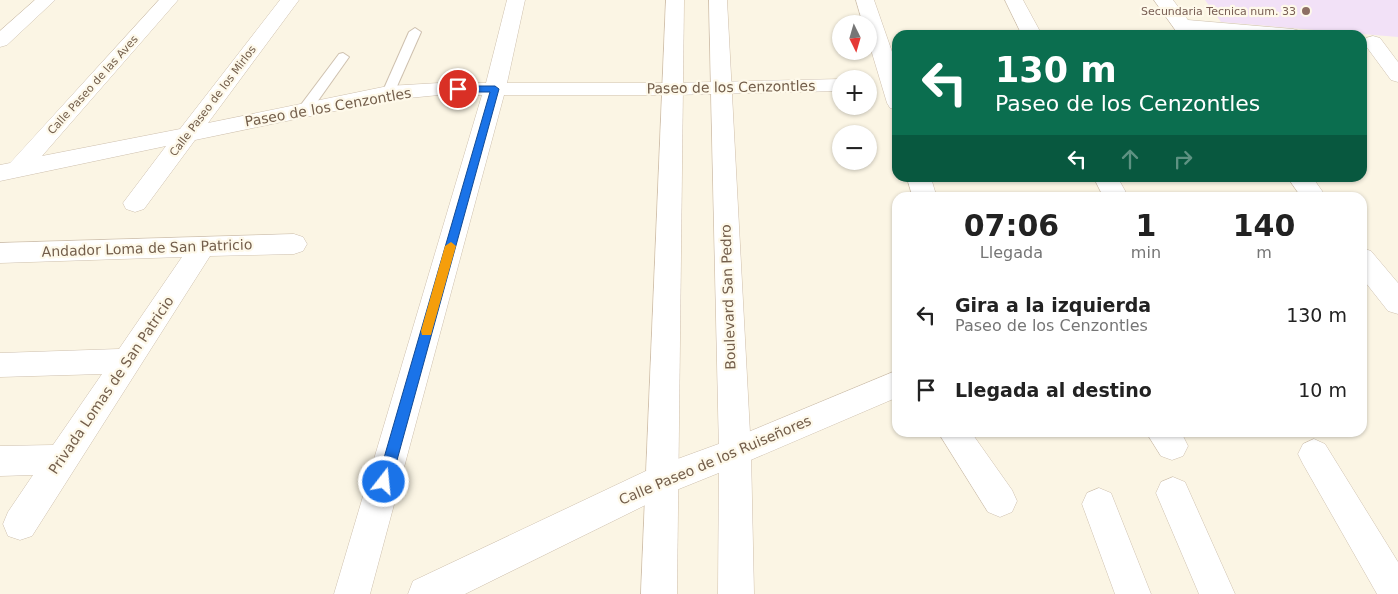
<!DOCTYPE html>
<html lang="es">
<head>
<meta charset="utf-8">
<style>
	body { margin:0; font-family:"DejaVu Sans",sans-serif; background:#f2f2f2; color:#222; height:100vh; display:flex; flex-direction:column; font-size:19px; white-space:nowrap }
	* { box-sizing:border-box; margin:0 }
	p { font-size:16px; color:#767676 }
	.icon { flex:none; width:28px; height:28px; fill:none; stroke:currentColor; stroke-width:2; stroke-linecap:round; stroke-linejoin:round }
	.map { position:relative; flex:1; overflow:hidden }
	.sheet { position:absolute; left:892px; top:192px; width:475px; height:245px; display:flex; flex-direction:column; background:#fff; border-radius:15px; box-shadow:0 1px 4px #0004 }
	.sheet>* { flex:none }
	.hud { position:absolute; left:892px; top:30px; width:475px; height:152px; border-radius:15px; box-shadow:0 1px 4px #0004; background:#0b6e4f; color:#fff; overflow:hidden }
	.needle { width:32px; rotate:175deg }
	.controls { position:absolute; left:832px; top:15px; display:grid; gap:10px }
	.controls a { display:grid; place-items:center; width:45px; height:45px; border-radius:50%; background:#fff; box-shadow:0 1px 4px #0004; font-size:25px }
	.pin { position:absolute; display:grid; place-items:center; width:42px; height:42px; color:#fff; margin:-21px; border:2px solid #fff; border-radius:50%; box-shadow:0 1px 5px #0007 }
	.me { position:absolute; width:55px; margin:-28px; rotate:16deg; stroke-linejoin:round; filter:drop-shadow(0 0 4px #0008) }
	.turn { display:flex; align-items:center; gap:18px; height:105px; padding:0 20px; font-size:22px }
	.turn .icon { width:65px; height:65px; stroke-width:2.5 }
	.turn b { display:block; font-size:35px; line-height:42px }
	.lanes { display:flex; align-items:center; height:48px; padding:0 20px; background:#0003; justify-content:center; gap:25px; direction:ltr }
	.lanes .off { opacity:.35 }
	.eta { display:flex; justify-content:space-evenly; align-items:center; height:85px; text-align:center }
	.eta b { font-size:30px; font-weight:700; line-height:35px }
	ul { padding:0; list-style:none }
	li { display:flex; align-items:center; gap:15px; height:75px; padding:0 20px }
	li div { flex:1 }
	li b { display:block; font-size:19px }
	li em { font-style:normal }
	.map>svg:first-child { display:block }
</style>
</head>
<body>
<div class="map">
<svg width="1398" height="594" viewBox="0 0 1398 594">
	<rect width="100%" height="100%" fill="#fbf5e4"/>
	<polygon fill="#f2e1f7" points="1205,0 1398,0 1398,37 1221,22"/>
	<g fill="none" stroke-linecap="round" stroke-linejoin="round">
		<defs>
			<g id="lane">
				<polygon points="415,28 421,32 394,93 388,97 383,96 382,93 409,32"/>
				<polygon points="343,53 349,57 310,112 300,112 298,109 300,106 339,54"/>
			</g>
			<g id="street">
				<polygon points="35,0 55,0 7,45 0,47 0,31"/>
				<polygon points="159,0 178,0 42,156 180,129 280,0 299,0 208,123 388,86 439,83 486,83 507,0 525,0 507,83 672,83 841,79 841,91 672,95 504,95 370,594 334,594 482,95 439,95 388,100 195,140 144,209 135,212 126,209 123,203 166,146 0,181 0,165 10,163"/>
				<polygon points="856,0 874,0 898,69 898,110 890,108 887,103 869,43 869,24 863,24"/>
				<polygon points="1005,0 1023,0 1042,35 1022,35"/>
				<polygon points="1154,0 1173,0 1188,20 1293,29 1300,31 1303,35 1227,35 1197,32 1199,35 1179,35"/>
				<polygon points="1373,36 1380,38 1398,62 1398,82 1391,80 1363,42 1366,38"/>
				<polygon points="907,178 931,178 937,198 913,198"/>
				<polygon points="1094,178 1118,178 1129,198 1104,198"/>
				<polygon points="1288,178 1313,178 1327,198 1302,198"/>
				<polygon points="294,234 303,237 307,244 303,251 294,254 210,256 32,536 20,540 8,536 3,524 8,512 33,475 0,476 0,446 53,445 102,374 0,377 0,353 119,349 182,257 0,263 0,243"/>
				<polygon points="1362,248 1371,251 1398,283 1398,314 1388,311 1362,278"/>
				<polygon points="898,370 898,397 746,462 674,491 465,594 408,594 413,581 650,469 724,442"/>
				<polygon points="938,432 971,432 1012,490 1017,501 1012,512 1000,517 988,512"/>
				<polygon points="1146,432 1181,432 1188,446 1183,456 1172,460 1161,456"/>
				<polygon points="1314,439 1325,444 1398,562 1398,594 1377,594 1303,464 1298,454 1303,444"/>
				<polygon points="1173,477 1185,482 1235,594 1199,594 1156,493 1161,482"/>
				<polygon points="1099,488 1111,493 1151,594 1115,594 1082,504 1087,493"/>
			</g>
			<g id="secondary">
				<polygon points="666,0 684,0 677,594 641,594"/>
				<polygon points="709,0 727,0 751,452 754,594 718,594 719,452"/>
			</g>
		</defs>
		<use href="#lane" stroke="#cec0ae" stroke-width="2"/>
		<use href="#street" stroke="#cec0ae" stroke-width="1"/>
		<use href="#secondary" stroke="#cfbea9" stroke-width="1"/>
		<use href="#lane" fill="#fff" fill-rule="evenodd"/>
		<use href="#street" fill="#fff" fill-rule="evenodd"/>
		<use href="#secondary" fill="#fff" fill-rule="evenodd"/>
	</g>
	<polygon fill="#1a73e8" stroke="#114b97" points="495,86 499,89 391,482 389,486 384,488 379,486 377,482 490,92 458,92 453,89 458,86"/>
	<polygon fill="#f59e0b" points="451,242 456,246 432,331 431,335 422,335 421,331 445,246"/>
	<circle fill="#8d6e63" stroke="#fef9ea" stroke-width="2" cx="1306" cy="11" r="5"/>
	<g text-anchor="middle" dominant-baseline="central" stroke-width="4.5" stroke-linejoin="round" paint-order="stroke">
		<g font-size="11" fill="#785e54" stroke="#fef9ea" text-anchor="end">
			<text x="1296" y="11">Secundaria Tecnica num. 33</text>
		</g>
		<g font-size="11" fill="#735e4b" stroke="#fef9ea">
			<text transform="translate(93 85) rotate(-48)">Calle Paseo de las Aves</text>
			<text transform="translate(213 101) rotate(-53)">Calle Paseo de los Mirlos</text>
		</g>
		<g font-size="14" fill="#735e4b" stroke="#fef9ea">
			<text transform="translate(731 87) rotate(-1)">Paseo de los Cenzontles</text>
			<text transform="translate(328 107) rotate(-10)">Paseo de los Cenzontles</text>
			<text transform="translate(147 248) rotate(-2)">Andador Loma de San Patricio</text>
			<text transform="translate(728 297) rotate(-92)">Boulevard San Pedro</text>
			<text transform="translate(111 385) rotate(-56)">Privada Lomas de San Patricio</text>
			<text transform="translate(715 460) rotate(-23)">Calle Paseo de los Ruiseñores</text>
		</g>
	</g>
</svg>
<div class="controls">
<a><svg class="needle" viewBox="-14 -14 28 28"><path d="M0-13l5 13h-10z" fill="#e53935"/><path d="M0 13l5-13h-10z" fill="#767676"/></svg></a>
<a>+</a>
<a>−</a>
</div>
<div class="pin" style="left:458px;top:89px;background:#d93025"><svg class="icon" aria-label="arrive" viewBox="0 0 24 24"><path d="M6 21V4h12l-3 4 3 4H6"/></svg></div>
<svg class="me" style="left:384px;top:482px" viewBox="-20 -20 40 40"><circle r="17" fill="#1a73e8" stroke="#fff" stroke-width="3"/><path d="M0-11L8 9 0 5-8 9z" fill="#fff"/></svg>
<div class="hud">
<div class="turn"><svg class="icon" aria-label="left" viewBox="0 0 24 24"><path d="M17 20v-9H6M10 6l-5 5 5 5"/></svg><div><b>130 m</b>Paseo de los Cenzontles</div></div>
<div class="lanes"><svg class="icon" aria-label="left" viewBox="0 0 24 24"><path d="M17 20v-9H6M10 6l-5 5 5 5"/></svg><svg class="icon off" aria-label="ahead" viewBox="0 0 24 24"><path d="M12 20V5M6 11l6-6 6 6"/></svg><svg class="icon off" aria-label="right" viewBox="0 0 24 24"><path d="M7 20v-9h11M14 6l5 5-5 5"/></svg></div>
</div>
<section class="sheet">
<div class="eta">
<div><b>07:06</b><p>Llegada</p></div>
<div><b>1</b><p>min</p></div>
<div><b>140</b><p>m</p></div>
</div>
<ul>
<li><svg class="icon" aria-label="left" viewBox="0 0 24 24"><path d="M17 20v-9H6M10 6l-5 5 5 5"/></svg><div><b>Gira a la izquierda</b><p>Paseo de los Cenzontles</p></div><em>130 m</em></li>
<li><svg class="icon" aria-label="arrive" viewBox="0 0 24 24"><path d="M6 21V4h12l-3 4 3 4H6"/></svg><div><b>Llegada al destino</b></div><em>10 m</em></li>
</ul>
</section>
</div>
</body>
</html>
